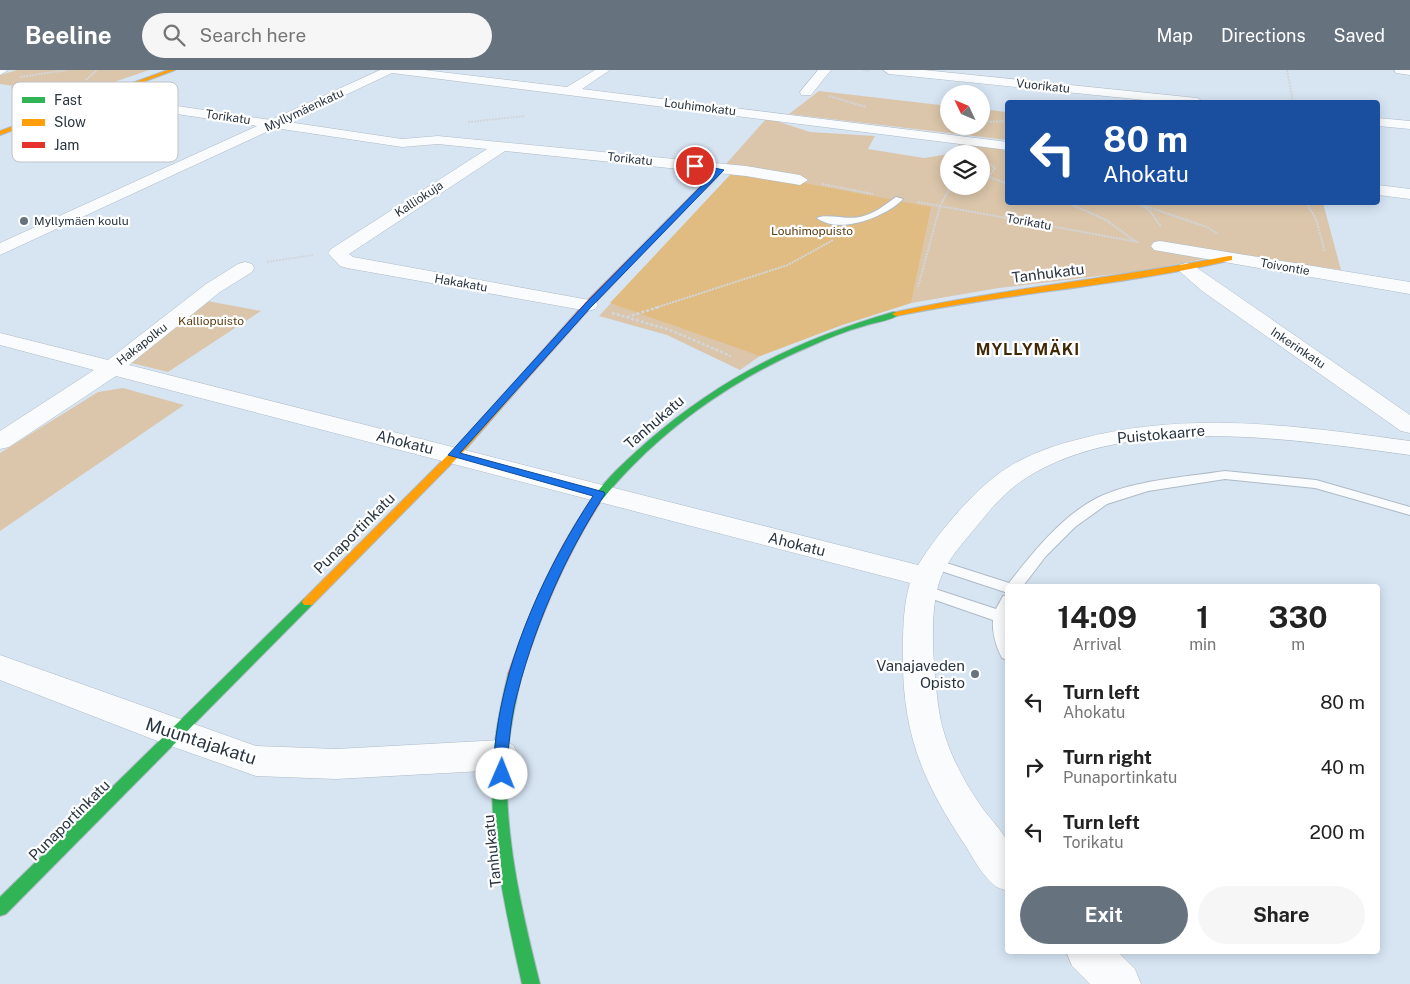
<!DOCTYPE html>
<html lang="en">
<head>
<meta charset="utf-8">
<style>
	body { margin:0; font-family:"Public Sans",sans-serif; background:#f6f6f6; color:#222; height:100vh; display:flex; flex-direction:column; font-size:19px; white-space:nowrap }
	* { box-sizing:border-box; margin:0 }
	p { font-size:16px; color:#767676 }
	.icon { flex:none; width:28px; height:28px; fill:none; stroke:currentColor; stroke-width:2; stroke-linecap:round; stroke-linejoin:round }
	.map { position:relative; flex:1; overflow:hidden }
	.details { position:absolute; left:1005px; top:514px; width:375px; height:370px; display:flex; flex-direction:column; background:#fff; border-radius:5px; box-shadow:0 2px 12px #0003 }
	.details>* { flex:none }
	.guide { position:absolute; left:1005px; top:30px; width:375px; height:105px; border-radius:5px; box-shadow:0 2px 12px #0003; background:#1a4fa0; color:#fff; overflow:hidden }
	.needle { width:32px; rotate:314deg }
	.buttons { position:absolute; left:940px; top:15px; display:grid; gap:10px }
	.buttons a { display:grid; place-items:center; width:50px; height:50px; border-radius:50%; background:#fff; box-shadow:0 2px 12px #0003; font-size:25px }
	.pin { position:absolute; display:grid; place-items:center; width:42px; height:42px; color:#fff; margin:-21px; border:2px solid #fff; border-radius:50%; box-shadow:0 1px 5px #0007 }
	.me { position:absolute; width:55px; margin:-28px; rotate:1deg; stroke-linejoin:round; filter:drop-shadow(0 0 4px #0008) }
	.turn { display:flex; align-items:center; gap:18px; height:105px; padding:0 15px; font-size:22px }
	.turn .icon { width:65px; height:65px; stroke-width:2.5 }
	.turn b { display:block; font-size:35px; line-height:42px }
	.eta { display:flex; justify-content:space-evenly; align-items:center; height:85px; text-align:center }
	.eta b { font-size:30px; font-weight:700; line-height:35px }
	.primary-button { display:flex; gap:10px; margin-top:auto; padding:10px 15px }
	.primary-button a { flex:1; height:58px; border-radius:30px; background:#66737f; color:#fff; font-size:20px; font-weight:700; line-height:58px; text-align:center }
	.primary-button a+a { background:#f6f6f6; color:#222 }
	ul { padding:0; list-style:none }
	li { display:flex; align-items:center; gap:15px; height:65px; padding:0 15px }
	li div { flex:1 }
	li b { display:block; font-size:19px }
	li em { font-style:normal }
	header { display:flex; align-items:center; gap:30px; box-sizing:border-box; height:70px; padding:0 25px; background:#66737f; color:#fff }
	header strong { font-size:24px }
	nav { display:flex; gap:28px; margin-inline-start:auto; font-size:18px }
	.search { width:350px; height:45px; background:#f6f6f6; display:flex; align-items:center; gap:12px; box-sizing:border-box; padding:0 18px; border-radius:28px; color:#767676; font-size:19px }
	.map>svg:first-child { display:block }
</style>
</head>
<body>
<header>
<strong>Beeline</strong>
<div class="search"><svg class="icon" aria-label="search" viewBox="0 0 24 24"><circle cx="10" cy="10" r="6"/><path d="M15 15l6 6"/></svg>Search here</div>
<nav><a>Map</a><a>Directions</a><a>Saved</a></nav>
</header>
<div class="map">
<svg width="1410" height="914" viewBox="0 0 1410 914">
	<rect width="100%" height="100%" fill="#d7e5f3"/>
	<g fill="#dbc6ab">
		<polygon points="17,0 149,0 77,25 0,14 0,5"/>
		<polygon points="819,21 949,36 949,56 981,56 981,39 1007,42 1007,70 789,44"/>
		<polygon points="767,48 810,62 875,66 868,79 924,88 949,84 949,116 981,116 981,84 951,84 961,72 1007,77 1008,132 1323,133 1341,200 1229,184 1148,200 999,218 911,233 842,255 760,286 740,300 667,265 599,246 730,105 725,95"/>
		<polygon points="207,231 261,241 168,302 131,293"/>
		<polygon points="123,318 184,335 0,461 0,383 98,322"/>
	</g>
	<polygon fill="#e1bc82" points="731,104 746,104 783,109 931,137 911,233 842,255 760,286 610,233"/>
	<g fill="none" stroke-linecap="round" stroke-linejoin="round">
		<defs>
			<g id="lane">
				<path d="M896,127L903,129C886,147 839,165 817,148C824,143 849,150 860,147C874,144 885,135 896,127Z"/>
				<path d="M1225,401L1316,410L1410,437V445L1315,418L1225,409L1148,421L1107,434L1075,457L1046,486L1023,516H1008V523L929,497L927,494L934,489L1009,513C1033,482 1062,446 1097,428C1133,410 1186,407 1225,401Z"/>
				<path d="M923,515L996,539L1003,526L1008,525V590L1002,588C996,576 992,564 993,550L918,524L916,520L918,516Z"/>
			</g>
			<g id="street">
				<polygon points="0,0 8,0 0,5"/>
				<polygon points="380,0 424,0 567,17 595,0 610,0 582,19 1008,72 1008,80 392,3 288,52 402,69 438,66 746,96 800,105 808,110 800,115 746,106 505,81 349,184 353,187 595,231 598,235 595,239 588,241 347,198 340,196 328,183 331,179 487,79 438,74 402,77 275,58 0,185 0,173 257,56 96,32 89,28 91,25 96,24 271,50"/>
				<polygon points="818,0 831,0 811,25 801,25 800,22"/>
				<polygon points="883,0 924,0 1197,28 1204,32 1164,32 889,4"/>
				<polygon points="1394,0 1410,0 1410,5 1396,3"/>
				<polygon points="1378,48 1410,51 1410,59 1378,56"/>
				<polygon points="1378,115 1410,119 1410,129 1378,125"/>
				<polygon points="1160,171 1410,212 1410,224 1154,180 1151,176 1154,172"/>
				<path d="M245,192L252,194L254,198L252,202L220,222L129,295L918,495C938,463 975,418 1007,398C1029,384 1055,375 1080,369C1189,340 1300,356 1410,371V385C1295,370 1130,342 1026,408C1007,420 991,438 977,456C966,469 948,489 942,505C927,537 934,606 939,641C945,677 962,709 983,739C989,747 1006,765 1008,774C1010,788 1008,806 1008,821C1003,819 997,818 994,815C982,805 973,788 965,775C920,708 901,658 903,577C903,555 904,533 910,513L116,306L9,377L0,379V361L94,300L0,275V263L108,290L206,214L238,194Z"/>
				<polygon points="1186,193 1193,195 1410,345 1410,363 1401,361 1202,221 1177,199 1179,195"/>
				<polygon points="0,585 256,676 336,679 501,670 513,675 519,685 513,695 501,700 336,709 256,706 165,674 0,610"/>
				<polygon points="1066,881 1117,881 1135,899 1141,914 1090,914 1072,896"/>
			</g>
			<g id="fast">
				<path d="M893,242H896L900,244C891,251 875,252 864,256C846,261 828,268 811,276C732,309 656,363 602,430H594L593,428C608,406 629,388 648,371C722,307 800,269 893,242Z"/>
				<polygon points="308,528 312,529 314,532 312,535 6,844 0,846 0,827 304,529"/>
				<path d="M515,599L520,600L522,604C516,629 511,654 508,679C502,758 521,838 540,914H522C505,838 486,758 494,679C497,653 502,629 508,604L510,600Z"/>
			</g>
			<g id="slow">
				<polygon points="168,0 175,0 0,65 0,61"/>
				<path d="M1229,186H1232V190C1121,216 1007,223 896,246L892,244L896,242C1006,218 1118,208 1229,186Z"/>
				<polygon points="523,305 526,306 526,310 464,381 312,535 304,535 302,532 304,529 456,377 520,306"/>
			</g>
			<g id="jam">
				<polygon points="718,99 723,100 591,237 526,310 520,310 520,306 585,233"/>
				<path d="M598,425L603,428C567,483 542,541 522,604L520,608L515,609L510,608L508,604C530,540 555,481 594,426Z"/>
			</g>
		</defs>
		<use href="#lane" stroke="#aebac5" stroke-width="2"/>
		<use href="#street" stroke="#aebac5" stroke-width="1"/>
		<use href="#fast" stroke="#aebac5" stroke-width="2"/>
		<use href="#slow" stroke="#aebac5" stroke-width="2"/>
		<use href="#jam" stroke="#aebac5" stroke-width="2"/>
		<g stroke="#d2d6da" stroke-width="2" stroke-dasharray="2 1" stroke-linecap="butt">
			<polyline points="863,0 870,1"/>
			<polyline points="1287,0 1293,32"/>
			<polyline points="20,7 67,0"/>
			<polyline points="86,10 97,0"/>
			<polyline points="11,17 50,23"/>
			<polyline points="829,26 866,37"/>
			<polyline points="468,52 525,46"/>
			<polyline points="984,52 1008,51"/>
			<polyline points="989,107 995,98 991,94"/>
			<polyline points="981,109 989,107 1008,114"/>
			<polyline points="822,114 873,124"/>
			<polyline points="918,132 1138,172"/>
			<polyline points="1066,132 1106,150 1135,171"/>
			<polyline points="1136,132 1150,141 1161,157"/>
			<polyline points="1306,132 1316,149 1325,182"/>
			<polyline points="1145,136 1207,157 1218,164"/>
			<polyline points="267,192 313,185"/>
			<polyline points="918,217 940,136 951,116"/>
			<polyline points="655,238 788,195 833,170"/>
		</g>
		<g stroke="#d2d6da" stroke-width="2.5" stroke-dasharray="3 2" stroke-linecap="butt">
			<polyline points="612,243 670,260 731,286"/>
			<polyline points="627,247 659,237"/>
		</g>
		<use href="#lane" fill="#f9fbfd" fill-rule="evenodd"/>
		<use href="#street" fill="#f9fbfd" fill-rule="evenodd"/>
		<use href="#fast" fill="#30b455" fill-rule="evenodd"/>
		<use href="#slow" fill="#ff9f0a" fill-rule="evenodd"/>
		<use href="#jam" fill="#e5322d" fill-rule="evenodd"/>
	</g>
	<path fill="#1a73e8" stroke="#114b97" d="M695,94L724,100L591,237L460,383L604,422L605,424C563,489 532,561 514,637C511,652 509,670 508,686C508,693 510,701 507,708L502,710L496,708C491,696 495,680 496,667C507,581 546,498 593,426L448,385L585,234L716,101L693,97Z"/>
	<g fill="#66737f" stroke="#fff" stroke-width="2">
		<circle cx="24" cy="151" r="5"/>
		<circle cx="975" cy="604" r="5"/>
	</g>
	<g text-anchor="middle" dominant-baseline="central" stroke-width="4.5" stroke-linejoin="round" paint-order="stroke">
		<g font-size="12" fill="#293541" stroke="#fff">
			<text transform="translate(1043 16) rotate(6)">Vuorikatu</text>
			<text transform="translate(700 37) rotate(7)">Louhimokatu</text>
			<text transform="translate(304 40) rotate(-25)">Myllymäenkatu</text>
			<text transform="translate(228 47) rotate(8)">Torikatu</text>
			<text transform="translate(630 89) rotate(6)">Torikatu</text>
			<text transform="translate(419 129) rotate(-33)">Kalliokuja</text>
			<text transform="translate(1029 152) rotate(10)">Torikatu</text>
			<text transform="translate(1285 197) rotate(10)">Toivontie</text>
			<text transform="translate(461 213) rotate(10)">Hakakatu</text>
			<text transform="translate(142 274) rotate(-38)">Hakapolku</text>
			<text transform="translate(1298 278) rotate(34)">Inkerinkatu</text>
		</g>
		<g font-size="12" fill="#293541" stroke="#fff" text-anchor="start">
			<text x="34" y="151">Myllymäen koulu</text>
		</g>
		<g font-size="12" fill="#5d3d11" stroke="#fff">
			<text x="812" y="161">Louhimopuisto</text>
			<text x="211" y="251">Kalliopuisto</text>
		</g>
		<g font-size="15" fill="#293541" stroke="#fff">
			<text transform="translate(1048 203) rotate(-7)">Tanhukatu</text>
			<text transform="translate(654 352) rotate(-41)">Tanhukatu</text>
			<text transform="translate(1161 364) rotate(-5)">Puistokaarre</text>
			<text transform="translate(405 372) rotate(14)">Ahokatu</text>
			<text transform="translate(354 463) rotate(-45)">Punaportinkatu</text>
			<text transform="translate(797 474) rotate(14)">Ahokatu</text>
			<text transform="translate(69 750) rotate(-45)">Punaportinkatu</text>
			<text transform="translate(492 781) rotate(-96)">Tanhukatu</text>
		</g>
		<g font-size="15" fill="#293541" stroke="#fff" text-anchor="end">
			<text x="965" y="595">Vanajaveden<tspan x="965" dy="17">Opisto</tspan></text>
		</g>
		<g font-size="16" font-weight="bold" letter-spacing="1" fill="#412805" stroke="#fff">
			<text x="1028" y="279">MYLLYMÄKI</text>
		</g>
		<g font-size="18" fill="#293541" stroke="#fff">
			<text transform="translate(201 671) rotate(18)">Muuntajakatu</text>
		</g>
	</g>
	<rect x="12" y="12" width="166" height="80" rx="8" fill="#fff" stroke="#bfc2c6" stroke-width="1"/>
	<rect x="22" y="27" width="23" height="6" fill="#30b455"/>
	<rect x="22" y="49" width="23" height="7" fill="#ff9f0a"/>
	<rect x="22" y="72" width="23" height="6" fill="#e5322d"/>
	<g font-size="14" fill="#293541">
		<text x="54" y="35">Fast</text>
		<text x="54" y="57">Slow</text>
		<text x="54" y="80">Jam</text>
	</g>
</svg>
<div class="buttons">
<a><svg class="needle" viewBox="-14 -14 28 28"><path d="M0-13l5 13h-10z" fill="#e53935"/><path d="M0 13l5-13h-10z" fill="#767676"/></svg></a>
<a><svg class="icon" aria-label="layers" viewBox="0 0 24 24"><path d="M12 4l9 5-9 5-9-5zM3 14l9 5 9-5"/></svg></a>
</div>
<div class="pin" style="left:695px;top:96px;background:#d93025"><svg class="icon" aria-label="arrive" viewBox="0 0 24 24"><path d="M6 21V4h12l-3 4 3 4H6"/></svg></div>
<svg class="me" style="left:502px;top:704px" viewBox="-20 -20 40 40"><circle r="19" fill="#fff"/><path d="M0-13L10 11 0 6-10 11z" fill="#1a73e8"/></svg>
<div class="guide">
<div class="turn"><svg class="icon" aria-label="left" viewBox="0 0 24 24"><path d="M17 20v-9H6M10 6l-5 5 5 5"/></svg><div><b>80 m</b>Ahokatu</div></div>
</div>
<section class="details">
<div class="eta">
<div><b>14:09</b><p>Arrival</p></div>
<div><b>1</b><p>min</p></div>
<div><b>330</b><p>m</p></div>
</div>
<ul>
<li><svg class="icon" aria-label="left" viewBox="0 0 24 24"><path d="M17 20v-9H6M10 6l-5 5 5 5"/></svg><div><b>Turn left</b><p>Ahokatu</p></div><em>80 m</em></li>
<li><svg class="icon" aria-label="right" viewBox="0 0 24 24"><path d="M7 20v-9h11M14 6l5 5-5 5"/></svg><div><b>Turn right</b><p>Punaportinkatu</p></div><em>40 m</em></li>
<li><svg class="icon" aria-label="left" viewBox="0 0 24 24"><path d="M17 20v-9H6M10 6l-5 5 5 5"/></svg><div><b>Turn left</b><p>Torikatu</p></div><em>200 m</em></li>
</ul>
<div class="primary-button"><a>Exit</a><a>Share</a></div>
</section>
</div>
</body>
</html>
